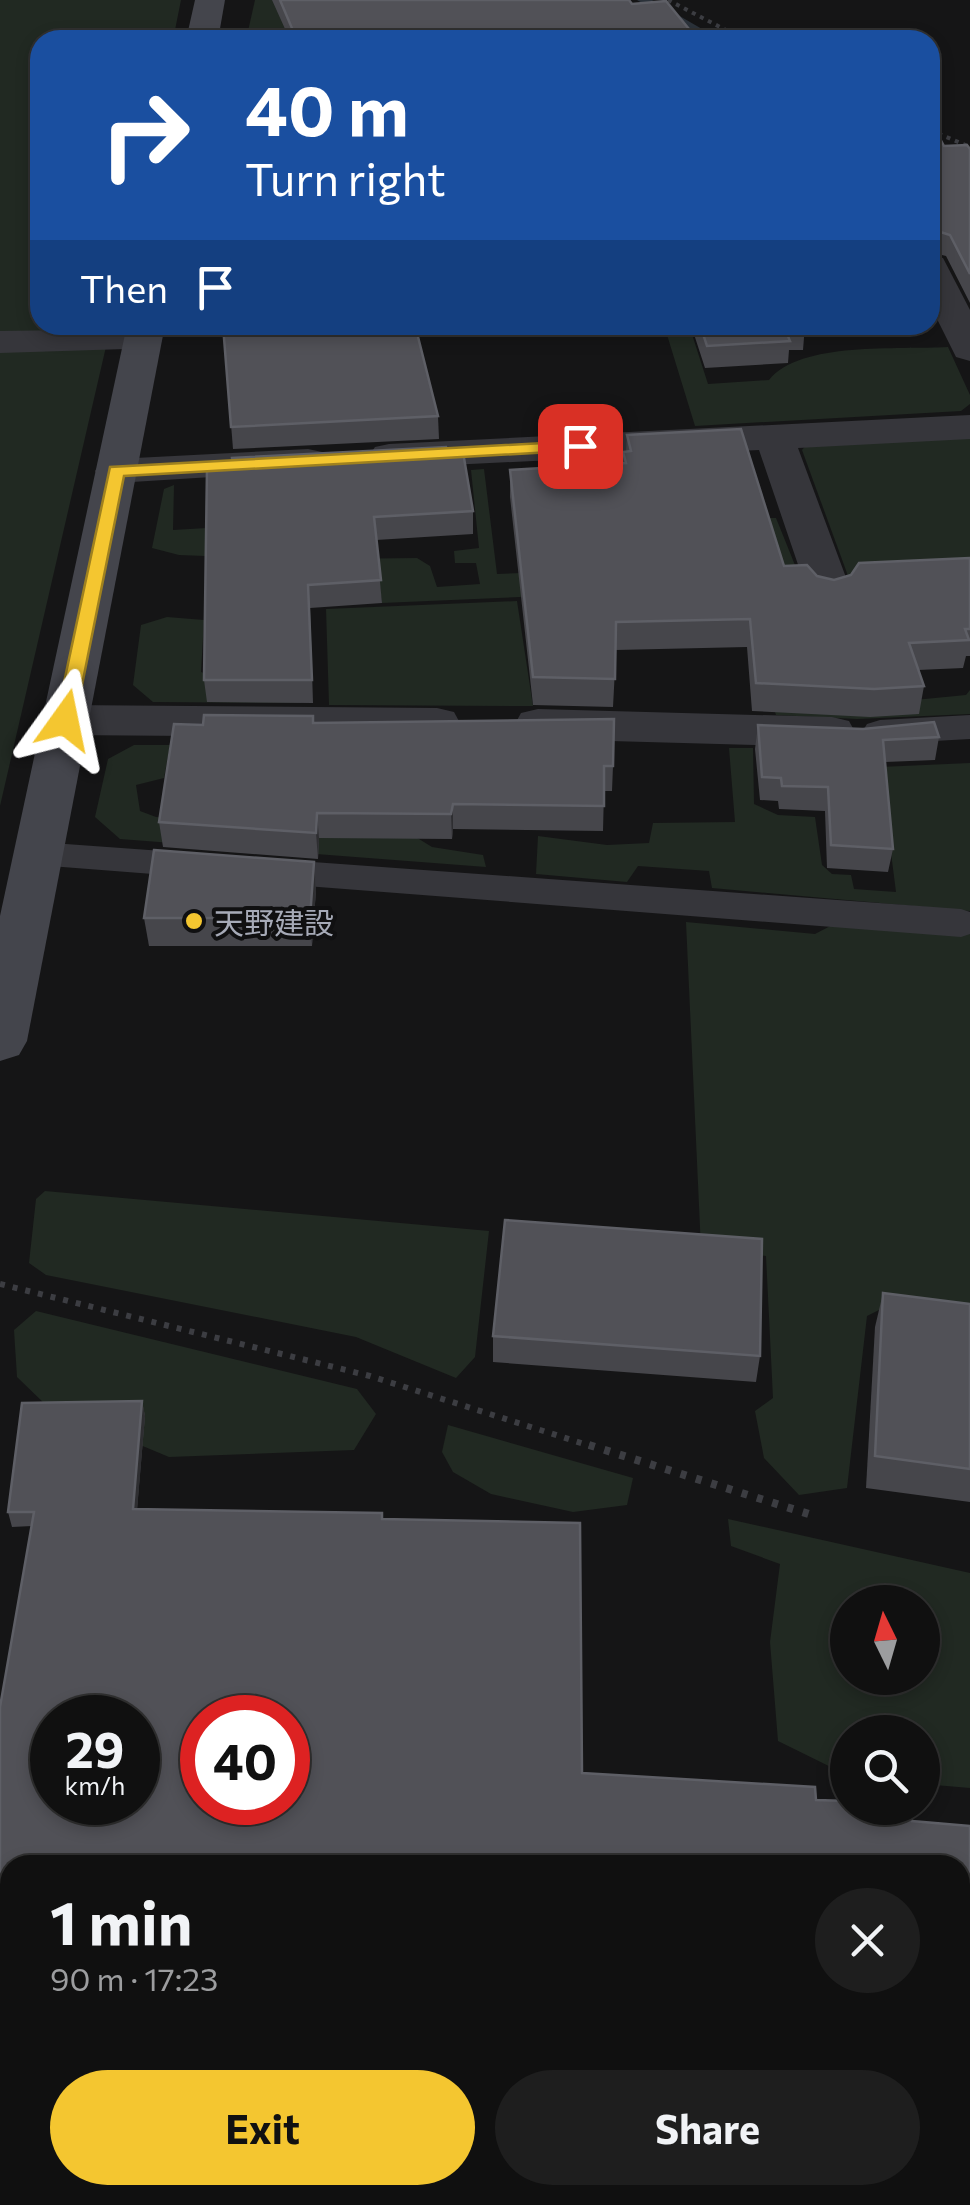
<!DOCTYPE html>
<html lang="en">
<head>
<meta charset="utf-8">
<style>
	body { margin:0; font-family:Commissioner,"Noto Sans JP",sans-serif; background:#1e1e1e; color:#f1f3f6; height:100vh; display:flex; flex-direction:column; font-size:38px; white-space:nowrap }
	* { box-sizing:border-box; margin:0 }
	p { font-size:32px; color:#9c9d9f }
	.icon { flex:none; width:55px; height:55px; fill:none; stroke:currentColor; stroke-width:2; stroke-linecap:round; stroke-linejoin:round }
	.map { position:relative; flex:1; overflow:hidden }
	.drawer { position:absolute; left:0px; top:1855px; width:970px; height:350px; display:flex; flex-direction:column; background:#101010; border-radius:30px 30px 0 0; box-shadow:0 5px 15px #0003,0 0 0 2px #303030 }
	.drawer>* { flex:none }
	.top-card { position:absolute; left:30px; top:30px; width:910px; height:305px; border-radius:30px; box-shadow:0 5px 15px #0003,0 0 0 2px #303030; background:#1a4fa0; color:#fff; overflow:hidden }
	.needle { width:65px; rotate:355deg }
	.controls { position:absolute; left:830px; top:1585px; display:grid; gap:20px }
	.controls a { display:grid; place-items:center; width:110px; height:110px; border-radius:50%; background:#101010; box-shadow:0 5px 15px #0003,0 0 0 2px #303030; font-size:50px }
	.speed { position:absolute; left:30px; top:1695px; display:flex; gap:20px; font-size:50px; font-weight:700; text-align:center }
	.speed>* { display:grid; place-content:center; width:130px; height:130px; border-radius:50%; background:#101010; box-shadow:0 5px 15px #0003,0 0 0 2px #303030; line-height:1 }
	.speed small { font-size:25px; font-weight:400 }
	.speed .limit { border:15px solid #d22; background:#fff; color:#111 }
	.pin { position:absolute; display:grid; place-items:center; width:85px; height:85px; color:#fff; margin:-42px; border-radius:20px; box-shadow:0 5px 15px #0006 }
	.me { position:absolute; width:110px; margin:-55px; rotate:12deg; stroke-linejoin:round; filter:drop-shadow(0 0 8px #0008) }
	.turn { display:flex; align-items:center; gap:35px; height:210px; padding:0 50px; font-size:45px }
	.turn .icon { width:130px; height:130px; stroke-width:2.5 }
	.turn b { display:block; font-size:70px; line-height:85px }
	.then { display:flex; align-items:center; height:95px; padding:0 50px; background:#0003; gap:20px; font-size:38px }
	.round { display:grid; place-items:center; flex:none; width:105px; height:105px; border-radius:52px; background:#1e1e1e }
	.head { display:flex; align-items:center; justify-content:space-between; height:170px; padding:0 50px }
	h1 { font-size:60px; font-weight:700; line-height:75px }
	.action { display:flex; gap:20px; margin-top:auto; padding:20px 50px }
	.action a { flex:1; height:115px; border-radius:60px; background:#f4c630; color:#111; font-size:40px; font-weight:700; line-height:115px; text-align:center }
	.action a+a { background:#1e1e1e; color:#f1f3f6 }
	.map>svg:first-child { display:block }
</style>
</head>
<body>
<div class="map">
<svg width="970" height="2205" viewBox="0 0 970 2205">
	<rect width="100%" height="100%" fill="#151516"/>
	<g fill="#212922" fill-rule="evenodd">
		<polygon points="0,0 181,0 173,40 40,40 40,325 111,325 0,806"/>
		<polygon points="255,0 591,0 325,40 246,40"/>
		<path d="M664,325H689L708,384L769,380C800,341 899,350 948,347L970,395V404L961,411L695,426Z"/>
		<polygon points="970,437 970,580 851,584 802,450 809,442"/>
		<polygon points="484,469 497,574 522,573 750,518 776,518 803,585 382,603 378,571 336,559 417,558 430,566 437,587 480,584 476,563 455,563 454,551 479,548 471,470"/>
		<polygon points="174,485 173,530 207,528 205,556 179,555 152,548 164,489"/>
		<polygon points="517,601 533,706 329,705 326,609"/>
		<polygon points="167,617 204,620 201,672 217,677 302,676 301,703 153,702 133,685 141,625"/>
		<polygon points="756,651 884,703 966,695 970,690 970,714 857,719 776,715"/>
		<polygon points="134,745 170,745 164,778 136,785 140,811 156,817 406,831 432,847 483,855 486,867 120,839 95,817 108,759"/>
		<polygon points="729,748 753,748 754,804 778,815 815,817 822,865 832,874 851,875 854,889 896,892 880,767 970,763 970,911 712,888 709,871 638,866 627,882 536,874 538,836 607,845 649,843 653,823 735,822"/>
		<polygon points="686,922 815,934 838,922 970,930 970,1338 885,1307 867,1316 847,1488 799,1495 764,1458 755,1411 773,1398 766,1256 701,1249"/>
		<polygon points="45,1191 489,1231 475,1357 456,1378 356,1337 46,1275 29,1263 36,1199"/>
		<polygon points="36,1311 357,1389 376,1414 354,1450 169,1457 47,1406 17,1377 14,1330"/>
		<polygon points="448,1425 633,1478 627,1505 573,1512 491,1494 453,1472 442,1452"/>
		<path d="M728,1519L970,1573V1788L923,1784L922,1732H848L847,1775L778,1741L770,1642L780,1564L731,1546ZM848,1602H922V1678H848Z"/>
	</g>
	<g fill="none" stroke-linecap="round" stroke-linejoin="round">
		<polygon fill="#2b323a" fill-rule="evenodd" points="637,0 652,0 721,40 705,40"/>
		<g stroke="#3c3d42" stroke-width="4" stroke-dasharray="4 5" stroke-linecap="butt">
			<polyline points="668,0 745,40"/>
			<polyline points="930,130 970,147"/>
		</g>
		<polyline stroke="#3c3d42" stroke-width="6" stroke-dasharray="5 8" stroke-linecap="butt" points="0,1284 370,1376 597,1448"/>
		<polyline stroke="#3c3d42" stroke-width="8" stroke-dasharray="6 10" stroke-linecap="butt" points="589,1445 815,1516"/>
		<g fill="#36363b" fill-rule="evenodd">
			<polygon points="970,715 970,739 880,744 867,740 862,732 867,724 880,720"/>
			<polygon points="38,842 961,909 970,912 970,934 961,937 24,864 19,855 24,846"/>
		</g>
		<g fill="#36363b" fill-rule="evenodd">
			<polygon points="930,255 943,258 970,310 970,361 956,357 930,305"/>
			<polygon points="143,329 157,332 162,340 157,348 0,353 0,331"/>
			<polygon points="970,415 970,439 798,448 851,591 844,600 829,604 814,600 807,591 759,450 389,468 375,465 369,456 375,447 389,444"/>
			<polygon points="308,449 322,452 328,461 322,470 116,483 101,480 95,471 101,462 116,459"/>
			<polygon points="65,705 437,708 454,712 460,723 454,734 437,738 65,735 49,731 42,720 49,709"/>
			<polygon points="538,709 832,717 849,721 855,732 849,743 832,747 538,739 521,735 515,724 521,713"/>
		</g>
		<g fill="#44454c" fill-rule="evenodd">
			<polygon points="195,0 225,0 218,40 186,40"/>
			<polygon points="127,325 165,325 27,1041 19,1055 0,1061 0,916"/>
		</g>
	</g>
	<g fill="#46464b">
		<polygon points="272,0 629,0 632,4 698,40 290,40"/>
		<polygon points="944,146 970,149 970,303 946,256 930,252"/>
		<polygon points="930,284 933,291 930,312"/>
		<polygon points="223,325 438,416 439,439 233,449"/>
		<polygon points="691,325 805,325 803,350 789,350 788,363 705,368"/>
		<polygon points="627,435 784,566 834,580 970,558 970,656 966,656 963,668 918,670 924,686 919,714 870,717 752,711 747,647 616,650 613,707 533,705 510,497 510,470 622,463 623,452 626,452"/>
		<polygon points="207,468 473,511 473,534 376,540 382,603 310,608 313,703 207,702 204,680"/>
		<polygon points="313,723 613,766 612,791 604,791 603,831 453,829 452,839 319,838 318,859 163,847 159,822"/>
		<polygon points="758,725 939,737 935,760 885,762 893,849 888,872 827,868 825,811 779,809 778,801 760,800 755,749"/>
		<polygon points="314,862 316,890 312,946 149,946 144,918"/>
		<polygon points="883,1293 970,1304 970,1502 866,1488 875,1327"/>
		<polygon points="493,1336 760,1356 756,1382 493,1362"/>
		<polygon points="142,1401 145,1416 137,1509 383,1519 582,1773 816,1800 912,1821 970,1826 970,2116 960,2115 960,1865 10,1865 10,2050 0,2050 0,1707 32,1526 12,1527 8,1512"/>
	</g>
	<g fill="#2e2e31">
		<polygon points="934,230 931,251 930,252 930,233"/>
		<polygon points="453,804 453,829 452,839 451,814"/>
		<polygon points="317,813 319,838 318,859 316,833"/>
		<polygon points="314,862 316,890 312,946 310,918"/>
		<polygon points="142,1401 145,1416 136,1523 133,1509"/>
	</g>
	<g fill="#515157" stroke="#5e5f66" stroke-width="2.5" fill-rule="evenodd">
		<polygon points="280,0 629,0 632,4 666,1 698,40 297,40"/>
		<polygon points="930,135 938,135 944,146 967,145 970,149 970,274 950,235 934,230 930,233"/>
		<polygon points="223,325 415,325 438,416 231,427"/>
		<polygon points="700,325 805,325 806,328 785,329 790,341 707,346"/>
		<polygon points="741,429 784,566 807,565 817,576 834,580 851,575 859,563 970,558 970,629 965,629 969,640 909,643 924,686 874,689 756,683 750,619 616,622 615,679 533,677 510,470 626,463 623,452 631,451 627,435"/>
		<polygon points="446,447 448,453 463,452 473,511 374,517 381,580 308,585 312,680 204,680 207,468 233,467 232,458"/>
		<polygon points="204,715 313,716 313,723 614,719 613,766 604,766 604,806 453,804 451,814 317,813 316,833 159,822 174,724 203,725"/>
		<polygon points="934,722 939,737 883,740 893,849 831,845 828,787 782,786 781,778 762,777 758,725 863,729"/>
		<polygon points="154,850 314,862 310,918 144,918"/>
		<polygon points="505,1220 762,1239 760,1356 493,1336"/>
		<polygon points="883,1293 970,1304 970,1469 875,1456"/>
		<path d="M142,1401L133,1509L382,1513V1519L580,1523L582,1773L815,1787L816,1800L848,1801V1808H911L912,1821L970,1826V2105L960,2104V1865H10V2039H0V1707L34,1512H8L22,1403ZM52,1718H138V1802H52ZM202,1718H288V1802H202Z"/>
	</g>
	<polygon fill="#f4c630" stroke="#9f811f" stroke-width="2.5" points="580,441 586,442 586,450 124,476 75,720 65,726 56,720 110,467"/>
	<circle fill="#f4c630" stroke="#101011" stroke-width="4" cx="194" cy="921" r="10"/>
	<g text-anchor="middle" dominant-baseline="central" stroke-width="8" stroke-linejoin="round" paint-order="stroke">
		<g font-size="30" fill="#a6aab7" stroke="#101011" text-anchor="start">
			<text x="214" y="921">天野建設</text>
		</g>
	</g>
</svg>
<div class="controls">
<a><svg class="needle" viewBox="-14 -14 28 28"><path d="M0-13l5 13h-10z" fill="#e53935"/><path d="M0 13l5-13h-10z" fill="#9c9d9f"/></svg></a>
<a><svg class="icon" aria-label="search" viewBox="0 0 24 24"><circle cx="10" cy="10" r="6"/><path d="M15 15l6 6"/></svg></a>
</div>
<div class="speed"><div>29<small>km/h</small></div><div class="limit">40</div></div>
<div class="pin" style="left:580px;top:446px;background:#d93025"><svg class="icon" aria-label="arrive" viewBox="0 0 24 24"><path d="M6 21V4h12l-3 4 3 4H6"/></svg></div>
<svg class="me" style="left:65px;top:720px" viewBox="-20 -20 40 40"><path d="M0-17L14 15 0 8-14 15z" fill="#f4c630" stroke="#fff" stroke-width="4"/></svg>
<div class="top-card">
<div class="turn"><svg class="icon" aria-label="right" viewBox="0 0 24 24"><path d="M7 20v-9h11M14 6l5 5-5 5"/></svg><div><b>40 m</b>Turn right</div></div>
<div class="then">Then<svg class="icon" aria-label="arrive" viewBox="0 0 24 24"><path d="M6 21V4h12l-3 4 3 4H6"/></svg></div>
</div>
<section class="drawer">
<div class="head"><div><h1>1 min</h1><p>90 m · 17:23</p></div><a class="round"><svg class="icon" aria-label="close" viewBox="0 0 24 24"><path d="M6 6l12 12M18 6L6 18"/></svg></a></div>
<div class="action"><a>Exit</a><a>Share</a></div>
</section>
</div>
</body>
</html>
